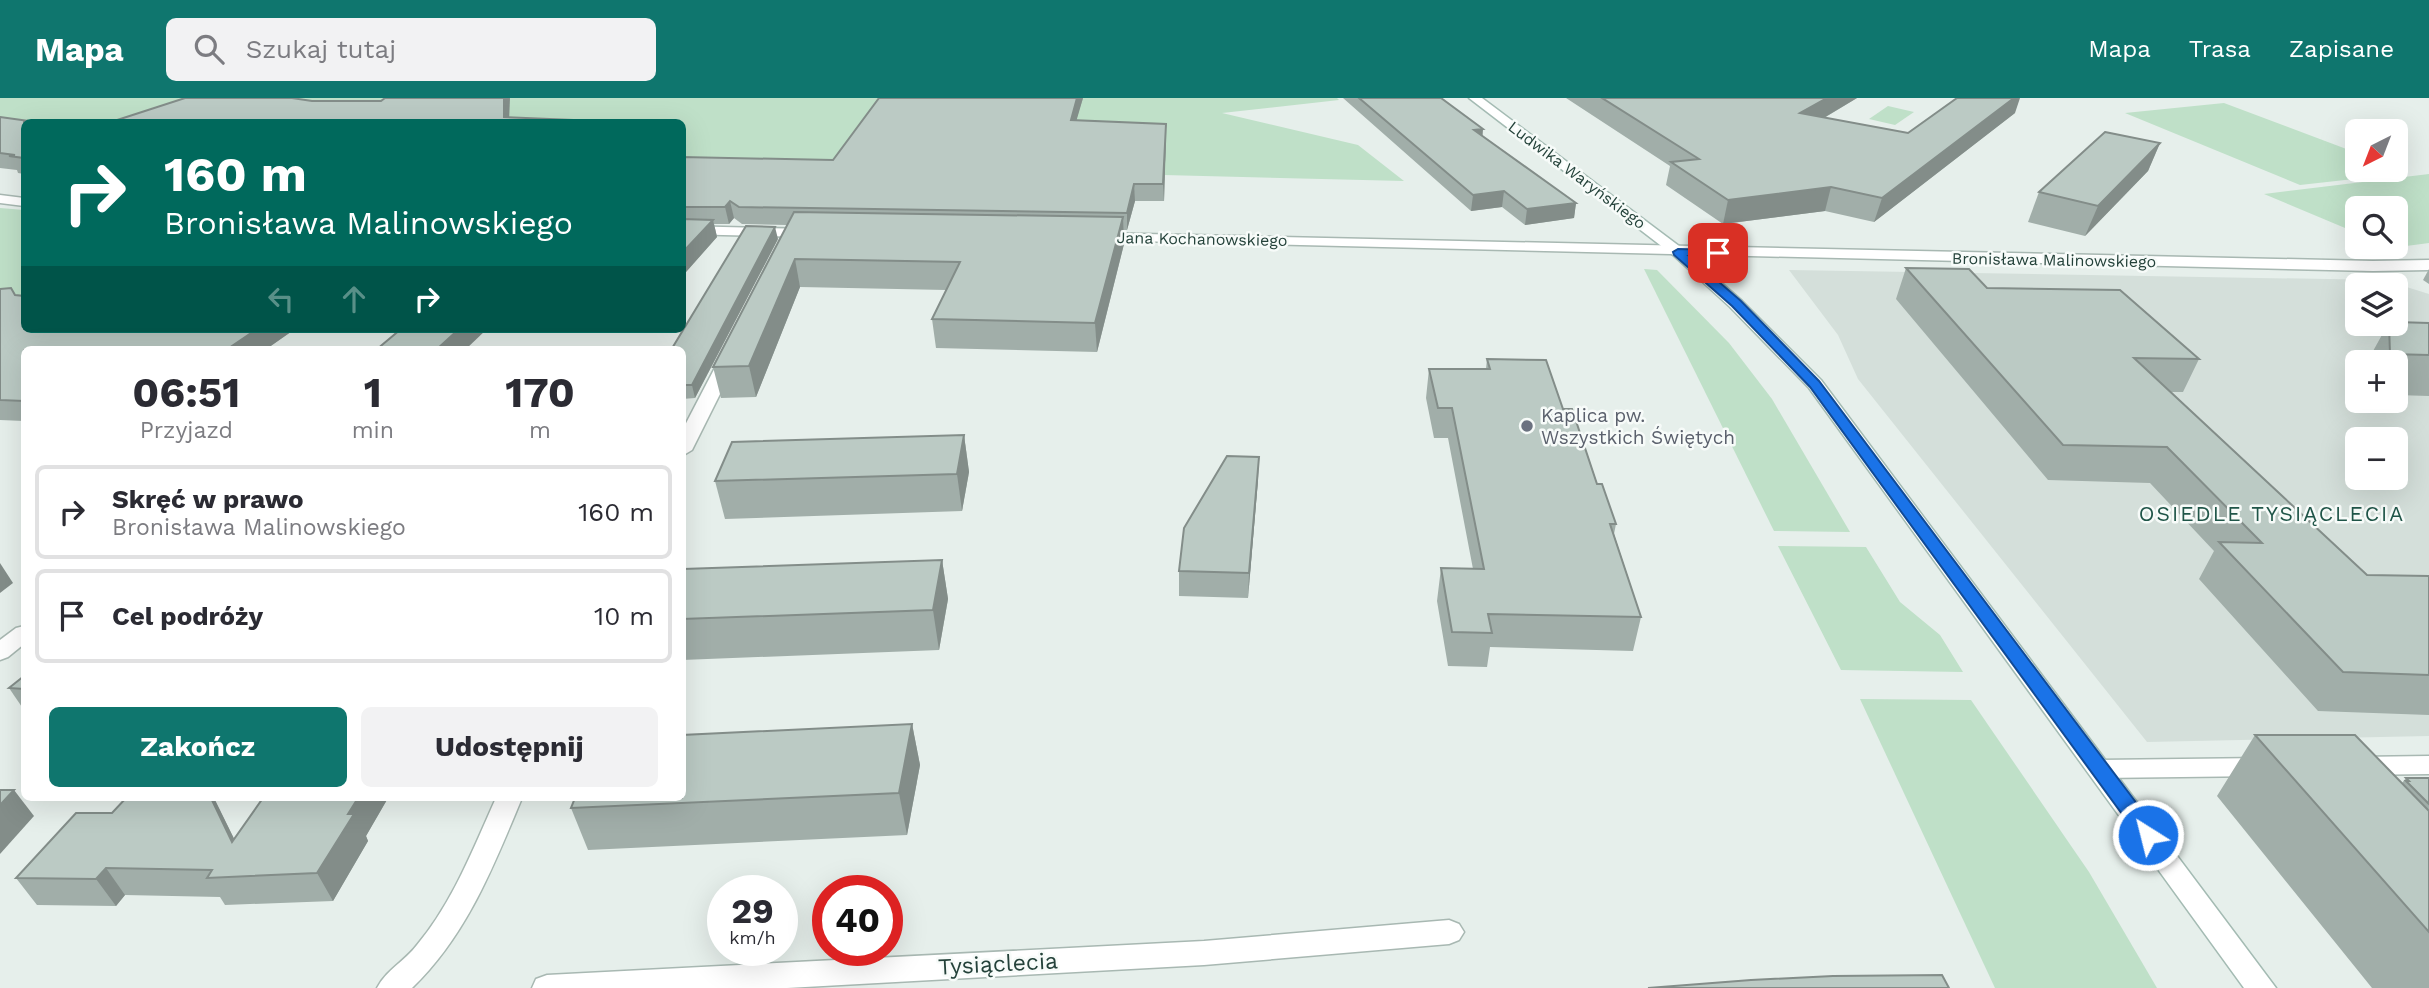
<!DOCTYPE html>
<html lang="pl">
<head>
<meta charset="utf-8">
<style>
	body { margin:0; font-family:"Work Sans",sans-serif; background:#f2f2f3; color:#2b2b33; height:100vh; display:flex; flex-direction:column; font-size:26px; white-space:nowrap }
	* { box-sizing:border-box; margin:0 }
	p { font-size:23px; color:#7c7c81 }
	.icon { flex:none; width:38px; height:38px; fill:none; stroke:currentColor; stroke-width:2; stroke-linecap:round; stroke-linejoin:round }
	.map { position:relative; flex:1; overflow:hidden }
	.sheet { position:absolute; left:21px; top:248px; width:665px; height:455px; display:flex; flex-direction:column; background:#fff; border-radius:10px; box-shadow:0 7px 28px #0002 }
	.sheet>* { flex:none }
	.guide { position:absolute; left:21px; top:21px; width:665px; height:214px; border-radius:10px; box-shadow:0 7px 28px #0002; background:#00695c; color:#fff; overflow:hidden }
	.needle { width:46px; rotate:222deg }
	.controls { position:absolute; left:2345px; top:21px; display:grid; gap:14px }
	.controls a { display:grid; place-items:center; width:63px; height:63px; border-radius:10px; background:#fff; box-shadow:0 7px 28px #0002; font-size:35px }
	.speed { position:absolute; left:707px; top:777px; display:flex; gap:14px; font-size:35px; font-weight:700; text-align:center }
	.speed>* { display:grid; place-content:center; width:91px; height:91px; border-radius:50%; background:#fff; box-shadow:0 7px 28px #0002; line-height:1 }
	.speed small { font-size:18px; font-weight:400 }
	.speed .limit { border:10px solid #d22; background:#fff; color:#111 }
	.pin { position:absolute; display:grid; place-items:center; width:60px; height:60px; color:#fff; margin:-30px; border-radius:14px; box-shadow:0 4px 10px #0006 }
	.me { position:absolute; width:77px; margin:-38px; rotate:324deg; stroke-linejoin:round; filter:drop-shadow(0 0 5px #0008) }
	.turn { display:flex; align-items:center; gap:24px; height:147px; padding:0 28px; font-size:32px }
	.turn .icon { width:91px; height:91px; stroke-width:2.5 }
	.turn b { display:block; font-size:49px; line-height:60px }
	.lanes { display:flex; align-items:center; height:66px; padding:0 28px; background:#0003; justify-content:center; gap:35px; direction:ltr }
	.lanes .off { opacity:.35 }
	.eta { display:flex; justify-content:space-evenly; align-items:center; height:119px; text-align:center }
	.eta b { font-size:42px; font-weight:700; line-height:49px }
	.action { display:flex; gap:14px; margin-top:auto; padding:14px 28px }
	.action a { flex:1; height:80px; border-radius:10px; background:#0f766e; color:#fff; font-size:28px; font-weight:700; line-height:80px; text-align:center }
	.action a+a { background:#f2f2f3; color:#2b2b33 }
	ul { padding:0; list-style:none }
	li { display:flex; align-items:center; gap:21px; height:94px; margin:0 14px 10px; padding:0 14px; border:4px solid #e1e1e2; border-radius:10px }
	li div { flex:1 }
	li b { display:block; font-size:26px }
	li em { font-style:normal }
	header { display:flex; align-items:center; gap:42px; box-sizing:border-box; height:98px; padding:0 35px; background:#0f766e; color:#fff }
	header strong { font-size:33px }
	nav { display:flex; gap:38px; margin-inline-start:auto; font-size:24px }
	.search { width:490px; height:63px; background:#f2f2f3; display:flex; align-items:center; gap:18px; box-sizing:border-box; padding:0 24px; border-radius:10px; color:#7c7c81; font-size:26px }
	.map>svg:first-child { display:block }
</style>
</head>
<body>
<header>
<strong>Mapa</strong>
<div class="search"><svg class="icon" aria-label="search" viewBox="0 0 24 24"><circle cx="10" cy="10" r="6"/><path d="M15 15l6 6"/></svg>Szukaj tutaj</div>
<nav><a>Mapa</a><a>Trasa</a><a>Zapisane</a></nav>
</header>
<div class="map">
<svg width="2429" height="890" viewBox="0 0 2429 890">
	<rect width="100%" height="100%" fill="#e6efeb"/>
	<path fill="#d4dfda" fill-rule="evenodd" d="M1789,172L2384,182L2429,196V638L2147,644L1858,281L1838,237ZM2357,187H2396V226H2357ZM2357,264H2396V303H2357ZM2357,341H2396V380H2357Z"/>
	<g fill="#bfe0c8">
		<polygon points="0,0 1337,0 1339,2 1222,15 1358,47 1404,83 683,65 682,24 0,26"/>
		<polygon points="2224,5 2357,55 2357,72 2396,70 2408,75 2300,87 2125,15"/>
		<polygon points="1888,8 1914,14 1895,27 1869,21"/>
		<polygon points="2429,76 2429,145 2391,150 2389,149 2396,149 2396,110 2357,110 2357,135 2264,96"/>
		<polygon points="0,110 24,112 24,252 0,300"/>
		<polygon points="1644,171 1657,172 1729,245 1772,301 1850,434 1774,433"/>
		<polygon points="1778,448 1866,449 1900,504 1940,537 1963,574 1841,572"/>
		<polygon points="1860,601 1971,602 2089,774 2157,890 1995,890"/>
	</g>
	<g fill="none" stroke-linecap="round" stroke-linejoin="round">
		<defs>
			<g id="street">
				<polygon points="0,97 24,100 24,108 0,105"/>
				<polygon points="682,128 810,131 817,135 810,139 682,136"/>
				<polygon points="1098,135 2373,163 2429,162 2429,172 2373,173 1093,142 1091,139"/>
				<polygon points="729,255 738,260 692,352 682,358 682,333 720,260"/>
				<polygon points="24,528 24,546 8,559 0,562 0,542 16,530"/>
				<polygon points="2429,658 2429,676 2358,677 2349,675 2345,668 2349,661 2358,659"/>
				<polygon points="2263,660 2272,662 2276,669 2272,676 2263,678 2100,680 2091,678 2087,671 2091,664 2100,662"/>
				<path d="M496,700H522C493,769 467,837 412,890H377C386,872 405,863 417,847C453,804 473,751 496,700Z"/>
				<polygon points="1449,822 1459,826 1464,834 1459,842 1449,846 1204,867 787,890 532,890 536,881 547,877 1204,843"/>
			</g>
			<polygon id="secondary" points="1469,0 1482,0 1683,151 1742,203 1821,282 2276,890 2244,890 1809,290 1730,209 1673,157"/>
		</defs>
		<use href="#street" stroke="#a8b8b2" stroke-width="3"/>
		<use href="#secondary" stroke="#a4bbb3" stroke-width="3"/>
		<use href="#street" fill="#fff" fill-rule="evenodd"/>
		<use href="#secondary" fill="#fff" fill-rule="evenodd"/>
	</g>
	<g fill="#a1aea9">
		<polygon points="879,0 1083,0 1076,22 1166,26 1164,103 1135,103 1127,132 1123,132 1124,146 1097,254 936,250 932,221 946,192 800,189 756,299 721,300 713,269 787,127 742,126 734,120 729,126 714,126 717,139 686,174 682,174 682,60 833,62"/>
		<polygon points="1343,0 1441,0 1483,38 1576,105 1574,120 1525,127 1502,109 1471,113"/>
		<polygon points="1566,0 1857,0 1824,20 1908,35 2015,15 1874,124 1825,113 1723,126 1666,87 1670,68"/>
		<polygon points="0,19 24,24 24,76 18,75 17,72 0,70"/>
		<polygon points="2160,45 2148,73 2085,138 2028,124 2039,94"/>
		<polygon points="778,141 695,300 682,301 682,252"/>
		<polygon points="1906,170 1987,190 2199,261 2183,294 2171,294 2367,477 2429,478 2429,617 2318,613 2199,481 2214,453 2150,385 2048,382 1896,201"/>
		<polygon points="2429,171 2429,186 2423,182"/>
		<polygon points="0,191 15,197 24,231 295,231 265,252 24,252 24,323 0,322"/>
		<polygon points="2429,225 2429,298 2396,297 2396,264 2367,264 2388,226"/>
		<polygon points="1487,261 1563,311 1616,426 1614,436 1641,519 1633,553 1490,549 1487,569 1448,568 1437,503 1441,470 1473,471 1448,340 1434,340 1426,300 1429,271 1486,271"/>
		<polygon points="964,337 969,374 962,413 725,421 715,383"/>
		<polygon points="1258,382 1248,500 1179,498 1179,473"/>
		<polygon points="942,462 948,501 939,552 682,562 682,469 683,471"/>
		<polygon points="24,578 24,612 9,590"/>
		<polygon points="912,626 920,667 907,737 588,752 571,710"/>
		<polygon points="2255,637 2402,685 2406,680 2429,680 2429,890 2372,890 2217,698"/>
		<polygon points="126,700 214,700 234,741 263,700 388,700 366,738 368,743 333,803 225,807 220,799 125,797 116,808 37,807 16,780 112,715"/>
	</g>
	<g fill="#838d89">
		<polygon points="504,0 510,0 509,24 504,19"/>
		<polygon points="1077,0 1083,0 1072,38 1071,22"/>
		<polygon points="1827,0 1857,0 1795,37 1800,15"/>
		<polygon points="2014,0 2020,0 2015,15 1874,124 1882,100"/>
		<polygon points="1166,26 1166,42 1164,103 1163,86"/>
		<polygon points="1483,31 1482,46 1474,32"/>
		<polygon points="2160,45 2148,73 2085,138 2098,108"/>
		<polygon points="1134,86 1135,103 1127,132 1127,115"/>
		<polygon points="1831,89 1825,113 1723,126 1728,102"/>
		<polygon points="1504,93 1502,109 1471,113 1473,97"/>
		<polygon points="730,103 734,120 729,126 725,109"/>
		<polygon points="1576,105 1574,120 1525,127 1527,111"/>
		<polygon points="1123,119 1124,146 1097,254 1095,225"/>
		<polygon points="713,122 717,139 686,174 682,155"/>
		<polygon points="775,129 778,141 695,300 692,287"/>
		<polygon points="795,161 800,189 756,299 749,268"/>
		<polygon points="257,231 295,231 265,252 226,252"/>
		<polygon points="459,231 487,231 465,252 436,252"/>
		<polygon points="964,337 969,374 962,413 957,376"/>
		<polygon points="1259,359 1258,382 1248,500 1249,475"/>
		<polygon points="942,462 948,501 939,552 933,512"/>
		<polygon points="0,465 13,485 0,495"/>
		<polygon points="912,626 920,667 907,737 899,695"/>
		<polygon points="14,692 34,718 0,756 0,707"/>
		<polygon points="211,700 214,700 249,771 232,744"/>
		<polygon points="358,700 388,700 366,738 368,743 333,803 317,775 348,716"/>
		<polygon points="106,770 125,797 116,808 96,781"/>
	</g>
	<g fill="#bbcac4" stroke="#838d89" stroke-width="2">
		<polygon points="185,0 292,0 312,3 381,3 385,0 504,0 504,19 621,24 111,24"/>
		<polygon points="879,0 1077,0 1071,22 1166,26 1163,86 1134,86 1127,115 739,109 730,103 725,109 682,109 682,59 833,62"/>
		<polygon points="1359,0 1441,0 1483,31 1474,32 1576,105 1527,111 1504,93 1473,97"/>
		<polygon points="1602,0 1827,0 1800,15 1908,35 1957,0 2014,0 1882,100 1831,89 1728,102 1671,64 1699,61"/>
		<polygon points="0,19 36,24 24,24 24,60 9,58 15,57 0,55"/>
		<polygon points="2105,34 2160,45 2098,108 2039,94"/>
		<polygon points="794,114 1123,119 1095,225 932,221 960,164 795,161 749,268 713,269"/>
		<polygon points="682,121 713,122 682,155"/>
		<polygon points="746,128 775,129 692,287 682,287 682,252 671,252"/>
		<polygon points="1906,170 1969,171 1987,190 2120,192 2199,261 2134,260 2367,477 2429,478 2429,577 2343,574 2219,444 2262,445 2167,349 2063,347"/>
		<polygon points="11,190 15,197 24,198 24,231 257,231 226,252 24,252 24,303 0,302 0,191"/>
		<polygon points="2396,224 2429,225 2429,257 2390,256 2389,226 2396,226"/>
		<polygon points="401,231 459,231 436,252 376,252"/>
		<polygon points="1487,261 1546,262 1563,311 1572,311 1597,386 1602,386 1616,426 1610,426 1641,519 1488,516 1492,535 1452,534 1441,470 1484,471 1452,310 1438,310 1429,271 1490,271"/>
		<polygon points="964,337 957,376 715,383 732,344"/>
		<polygon points="1227,358 1259,359 1249,475 1179,473 1184,430"/>
		<polygon points="942,462 933,512 682,521 682,469 683,471"/>
		<polygon points="24,578 24,591 9,590"/>
		<polygon points="912,626 899,695 571,710 575,700 682,700 682,637"/>
		<polygon points="2255,637 2355,637 2429,713 2429,834"/>
		<polygon points="2406,680 2429,680 2429,706 2406,683 2409,683"/>
		<polygon points="0,692 14,692 0,707"/>
		<polygon points="126,700 211,700 232,744 263,700 358,700 348,716 354,716 317,775 207,780 212,772 106,770 96,781 16,780 76,715 112,715"/>
		<polygon points="1942,877 1949,890 1648,890 1751,882 1833,878"/>
	</g>
	<polygon fill="#1a73e8" stroke="#114b97" stroke-width="2" points="1678,151 1722,152 1723,155 1718,158 1689,158 1741,203 1819,283 2156,731 2159,737 2156,742 2148,745 2141,742 1810,289 1732,208 1674,157 1673,154"/>
	<circle fill="#6b7280" stroke="#f7fbf9" stroke-width="2.5" cx="1527" cy="328" r="7"/>
	<g text-anchor="middle" dominant-baseline="central" stroke-width="5" stroke-linejoin="round" paint-order="stroke">
		<g font-size="16" fill="#24423a" stroke="#f7fbf9">
			<text transform="translate(1577 77) rotate(37)">Ludwika Waryńskiego</text>
			<text transform="translate(1202 141) rotate(1)">Jana Kochanowskiego</text>
			<text transform="translate(2054 162) rotate(1)">Bronisława Malinowskiego</text>
		</g>
		<g font-size="19" fill="#5b616d" stroke="#f7fbf9" text-anchor="start">
			<text x="1541" y="317">Kaplica pw.<tspan x="1541" dy="22">Wszystkich Świętych</tspan></text>
		</g>
		<g font-size="21" letter-spacing="2" fill="#1f5548" stroke="#f7fbf9">
			<text x="2272" y="415">OSIEDLE TYSIĄCLECIA</text>
		</g>
		<g font-size="23" fill="#24423a" stroke="#f7fbf9">
			<text transform="translate(998 866) rotate(-3)">Tysiąclecia</text>
		</g>
	</g>
</svg>
<div class="controls">
<a><svg class="needle" viewBox="-14 -14 28 28"><path d="M0-13l5 13h-10z" fill="#e53935"/><path d="M0 13l5-13h-10z" fill="#7c7c81"/></svg></a>
<a><svg class="icon" aria-label="search" viewBox="0 0 24 24"><circle cx="10" cy="10" r="6"/><path d="M15 15l6 6"/></svg></a>
<a><svg class="icon" aria-label="layers" viewBox="0 0 24 24"><path d="M12 4l9 5-9 5-9-5zM3 14l9 5 9-5"/></svg></a>
<a>+</a>
<a>−</a>
</div>
<div class="speed"><div>29<small>km/h</small></div><div class="limit">40</div></div>
<div class="pin" style="left:1718px;top:155px;background:#d93025"><svg class="icon" aria-label="arrive" viewBox="0 0 24 24"><path d="M6 21V4h12l-3 4 3 4H6"/></svg></div>
<svg class="me" style="left:2148px;top:737px" viewBox="-20 -20 40 40"><circle r="17" fill="#1a73e8" stroke="#fff" stroke-width="3"/><path d="M0-11L8 9 0 5-8 9z" fill="#fff"/></svg>
<div class="guide">
<div class="turn"><svg class="icon" aria-label="right" viewBox="0 0 24 24"><path d="M7 20v-9h11M14 6l5 5-5 5"/></svg><div><b>160 m</b>Bronisława Malinowskiego</div></div>
<div class="lanes"><svg class="icon off" aria-label="left" viewBox="0 0 24 24"><path d="M17 20v-9H6M10 6l-5 5 5 5"/></svg><svg class="icon off" aria-label="ahead" viewBox="0 0 24 24"><path d="M12 20V5M6 11l6-6 6 6"/></svg><svg class="icon" aria-label="right" viewBox="0 0 24 24"><path d="M7 20v-9h11M14 6l5 5-5 5"/></svg></div>
</div>
<section class="sheet">
<div class="eta">
<div><b>06:51</b><p>Przyjazd</p></div>
<div><b>1</b><p>min</p></div>
<div><b>170</b><p>m</p></div>
</div>
<ul>
<li><svg class="icon" aria-label="right" viewBox="0 0 24 24"><path d="M7 20v-9h11M14 6l5 5-5 5"/></svg><div><b>Skręć w prawo</b><p>Bronisława Malinowskiego</p></div><em>160 m</em></li>
<li><svg class="icon" aria-label="arrive" viewBox="0 0 24 24"><path d="M6 21V4h12l-3 4 3 4H6"/></svg><div><b>Cel podróży</b></div><em>10 m</em></li>
</ul>
<div class="action"><a>Zakończ</a><a>Udostępnij</a></div>
</section>
</div>
</body>
</html>
